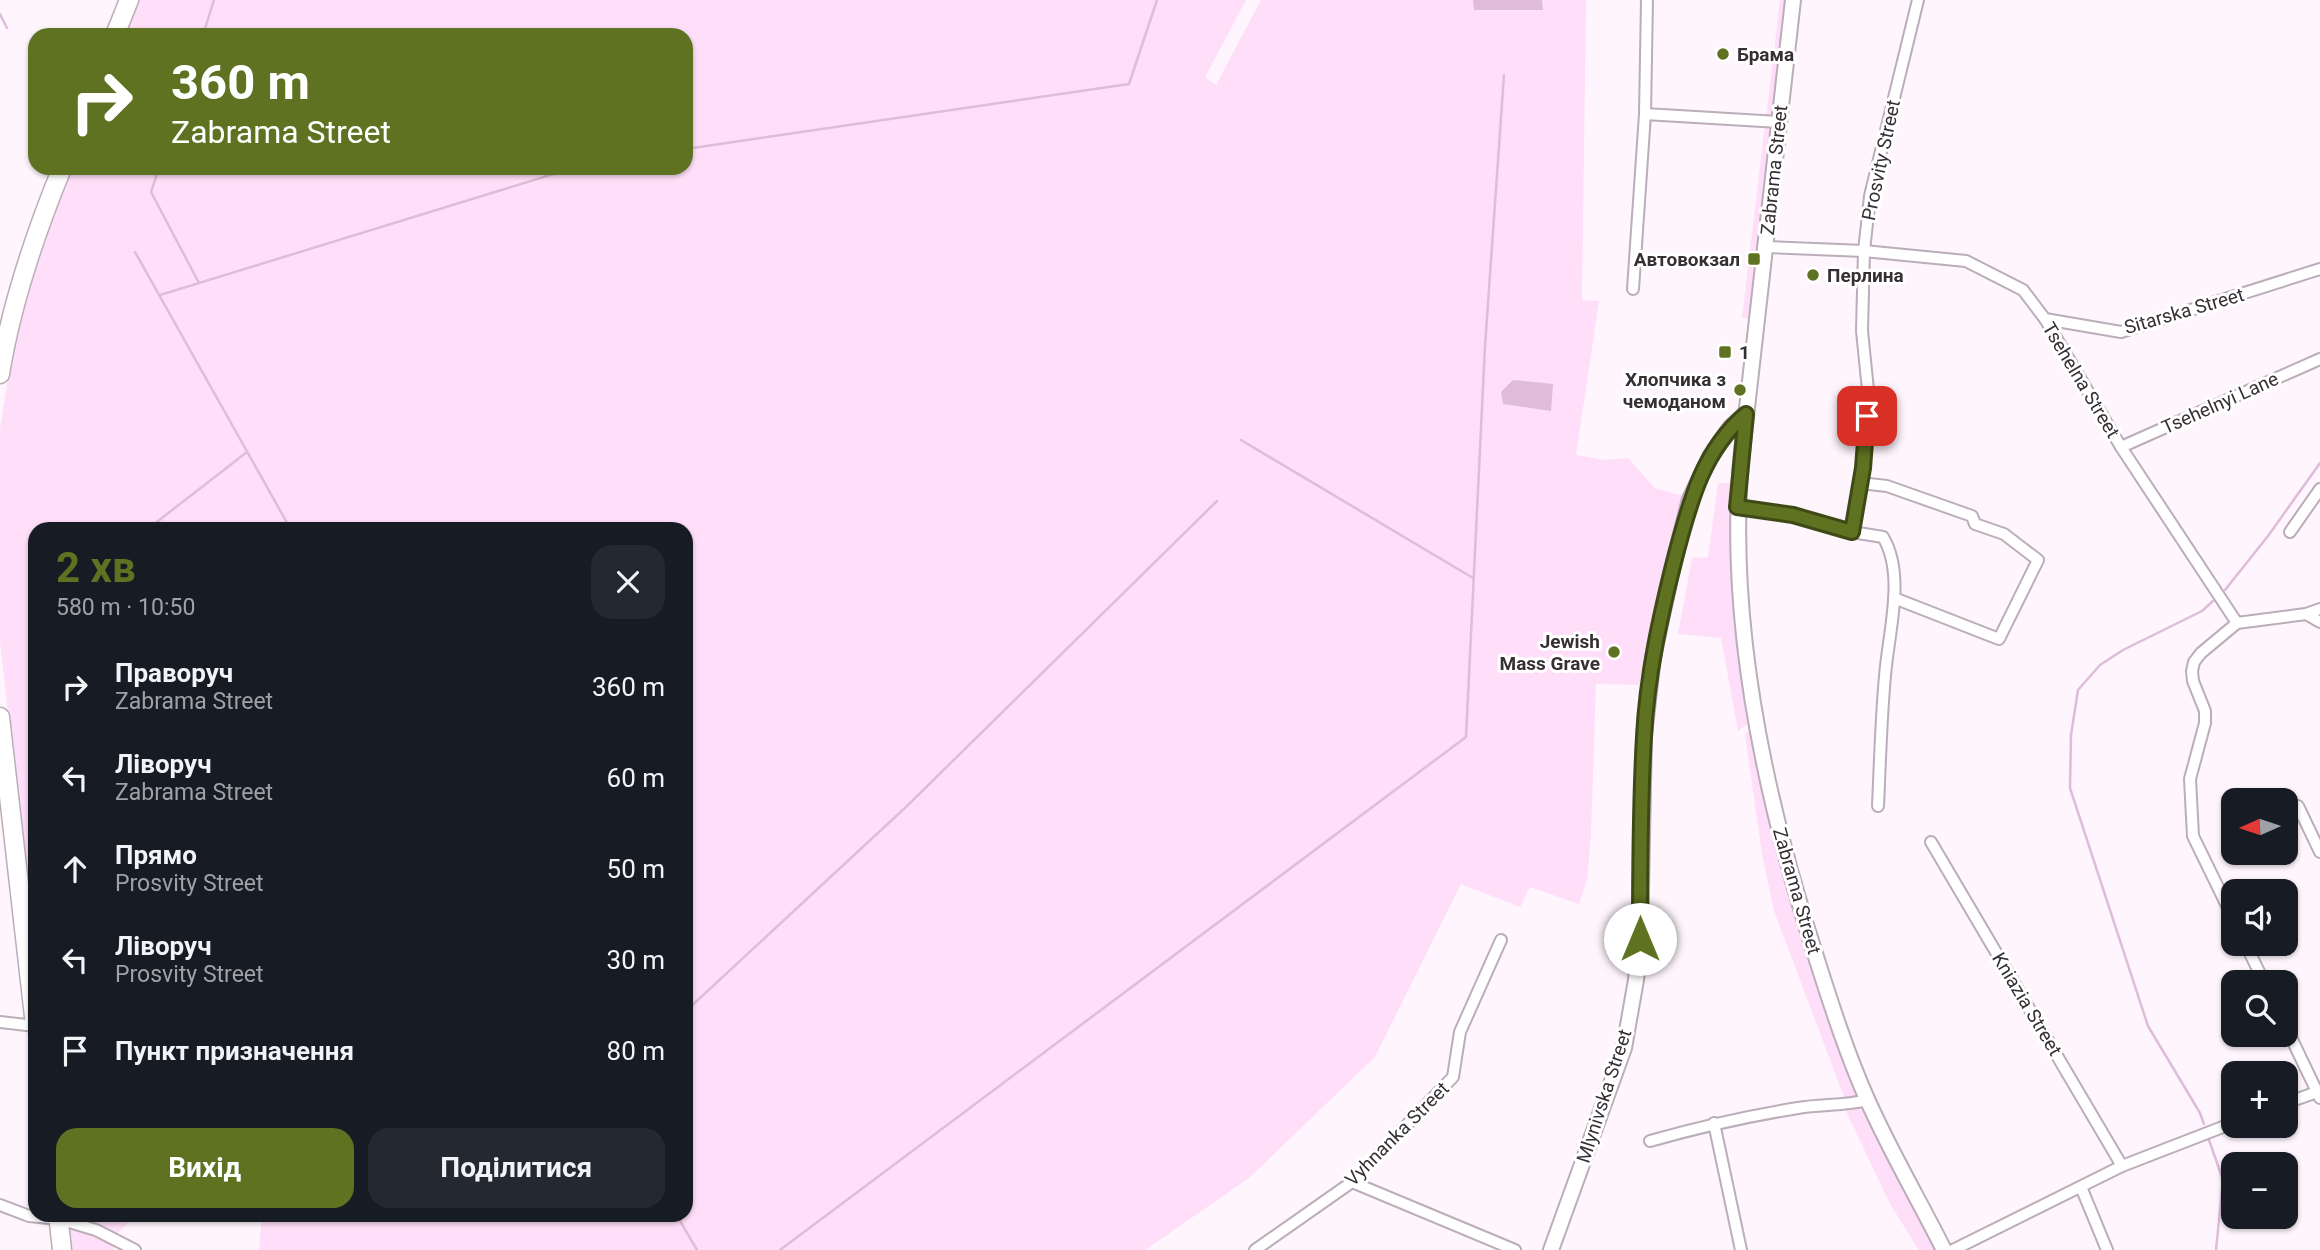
<!DOCTYPE html>
<html lang="uk">
<head>
<meta charset="utf-8">
<style>
	body { margin:0; font-family:Roboto,sans-serif; background:#242831; color:#f1f3f6; height:100vh; display:flex; flex-direction:column; font-size:26px; white-space:nowrap }
	* { box-sizing:border-box; margin:0 }
	p { font-size:23px; color:#9ea1a6 }
	.icon { flex:none; width:38px; height:38px; fill:none; stroke:currentColor; stroke-width:2; stroke-linecap:round; stroke-linejoin:round }
	.map { position:relative; flex:1; overflow:hidden }
	.drawer { position:absolute; left:28px; top:522px; width:665px; height:700px; display:flex; flex-direction:column; background:#171b24; border-radius:21px; box-shadow:0 2px 5px #0004 }
	.drawer>* { flex:none }
	.guide { position:absolute; left:28px; top:28px; width:665px; height:147px; border-radius:21px; box-shadow:0 2px 5px #0004; background:#5f7221; color:#fff; overflow:hidden }
	.needle { width:46px; rotate:267deg }
	.tools { position:absolute; left:2221px; top:788px; display:grid; gap:14px }
	.tools a { display:grid; place-items:center; width:77px; height:77px; border-radius:14px; background:#171b24; box-shadow:0 2px 5px #0004; font-size:35px }
	.pin { position:absolute; display:grid; place-items:center; width:60px; height:60px; color:#fff; margin:-30px; border-radius:14px; box-shadow:0 4px 10px #0006 }
	.me { position:absolute; width:77px; margin:-38px; rotate:0deg; stroke-linejoin:round; filter:drop-shadow(0 0 5px #0008) }
	.turn { display:flex; align-items:center; gap:24px; height:147px; padding:0 28px; font-size:32px }
	.turn .icon { width:91px; height:91px; stroke-width:2.5 }
	.turn b { display:block; font-size:49px; line-height:60px }
	.round { display:grid; place-items:center; flex:none; width:74px; height:74px; border-radius:21px; background:#242831 }
	.overview { display:flex; align-items:center; justify-content:space-between; height:119px; padding:0 28px }
	h1 { font-size:42px; font-weight:700; line-height:52px; color:#5f7221 }
	.button { display:flex; gap:14px; margin-top:auto; padding:14px 28px }
	.button a { flex:1; height:80px; border-radius:21px; background:#5f7221; color:#fff; font-size:28px; font-weight:700; line-height:80px; text-align:center }
	.button a+a { background:#242831; color:#f1f3f6 }
	ul { padding:0; list-style:none }
	li { display:flex; align-items:center; gap:21px; height:91px; padding:0 28px }
	li div { flex:1 }
	li b { display:block; font-size:26px }
	li em { font-style:normal }
	.map>svg:first-child { display:block }
</style>
</head>
<body>
<div class="map">
<svg width="2320" height="1250" viewBox="0 0 2320 1250">
	<rect width="100%" height="100%" fill="#fef5fd"/>
	<g fill="#ffdef9">
		<polygon points="138,0 1246,0 1205,77 1216,85 1261,0 1473,0 1475,10 1543,9 1542,0 1586,0 1582,300 1599,301 1576,455 1605,460 1628,458 1655,488 1686,497 1645,685 1596,684 1591,835 1587,880 1579,904 1530,887 1520,907 1461,884 1375,1057 1249,1178 1145,1250 259,1250 262,1215 686,1214 686,528 35,528 35,949 0,642 0,429 12,354 33,276 65,182 71,168 686,168 686,35 124,35"/>
		<polygon points="1780,0 1786,0 1773,119 1766,119"/>
		<polygon points="1765,124 1772,124 1750,319 1742,318"/>
		<path d="M1718,483H1732C1726,564 1739,642 1750,722L1738,731L1721,638L1678,634L1692,558L1708,557Z"/>
		<path d="M1751,728C1758,762 1763,796 1771,828C1794,921 1824,1011 1860,1099L1846,1102L1774,911L1762,854L1745,734Z"/>
		<polygon points="1862,1105 1937,1250 1919,1250 1890,1204 1845,1109"/>
		<polygon points="67,1215 136,1215 116,1235 67,1217"/>
		<polygon points="68,1226 94,1233 113,1242 114,1250 71,1250"/>
	</g>
	<g fill="#dfbcd9">
		<polygon points="1473,0 1542,0 1543,10 1474,10"/>
		<polygon points="1513,380 1553,384 1551,411 1503,404 1501,392"/>
	</g>
	<g fill="none" stroke-linecap="round" stroke-linejoin="round">
		<g stroke="#dfbcd9" stroke-width="2.5">
			<polyline points="0,14 7,28"/>
			<polyline points="203,35 214,0"/>
			<polyline points="686,149 1129,84 1157,0"/>
			<polyline points="159,168 151,192 199,283"/>
			<polyline points="135,252 290,528"/>
			<polyline points="160,295 573,168"/>
			<polyline points="1241,440 1473,578"/>
			<polyline points="149,528 247,452"/>
			<polyline points="2225,590 2268,536 2320,463"/>
			<polyline points="686,1011 907,806 1217,501"/>
			<polyline points="2204,1124 2200,1113 2148,1026 2070,788 2071,735 2078,690 2100,665 2123,650 2202,611 2213,601"/>
			<polyline points="2209,1140 2223,1180 2216,1250"/>
			<polyline points="676,1214 697,1250"/>
			<polyline points="780,1250 1466,737 1485,346 1504,75"/>
		</g>
		<defs>
			<g id="minor">
				<polyline points="1645,114 1779,122"/>
				<polyline points="1765,247 1864,251 1966,261 2023,290 2045,319 2121,447 2237,623"/>
				<polyline points="1633,289 1645,114 1647,0"/>
				<polyline points="2045,319 2121,332 2320,269"/>
				<polyline points="2121,447 2320,359"/>
				<polyline points="1860,483 1887,486 1972,516 1975,524 2004,534 2038,560 1999,639 1894,598"/>
				<path d="M1737,507L1793,515L1852,532L1883,537C1906,575 1888,634 1885,676C1881,719 1880,763 1878,806"/>
				<polyline points="1852,532 1863,468 1868,390 1862,331 1864,251 1870,196 1918,0"/>
				<polyline points="2290,532 2320,489"/>
				<polyline points="2306,614 2320,622"/>
				<polyline points="2237,623 2306,614 2320,609"/>
				<polyline points="2298,806 2320,852"/>
				<polyline points="1931,842 2122,1166"/>
				<polyline points="2233,918 2193,836 2190,779 2205,723 2205,711 2193,681 2192,671 2194,662 2201,653 2237,623"/>
				<polyline points="2245,943 2264,982"/>
				<polyline points="0,1022 35,1026"/>
				<polyline points="2286,1027 2320,1098"/>
				<polyline points="2286,1103 2320,1091"/>
				<polyline points="1714,1123 1741,1250"/>
				<path d="M1650,1141C1699,1127 1748,1116 1798,1108C1822,1104 1844,1106 1868,1100"/>
				<polyline points="1352,1182 1515,1250"/>
				<polyline points="2081,1187 2107,1250"/>
				<polyline points="0,1205 29,1216 59,1219 96,1230 135,1250"/>
				<polyline points="1255,1250 1352,1182 1453,1077 1460,1032 1501,940"/>
				<polyline points="1953,1250 2122,1166 2233,1123"/>
			</g>
			<g id="secondary">
				<path d="M1793,0L1741,461C1727,626 1766,803 1817,960C1832,1007 1847,1054 1867,1099C1890,1151 1919,1200 1944,1250"/>
				<polyline points="1551,1250 1624,1048 1636,980 1640,939 1644,735 1653,657 1670,578 1690,499 1710,457 1731,427 1746,414"/>
			</g>
			<g id="trunk">
				<polyline points="115,35 129,0"/>
				<path d="M0,374C11,305 35,234 62,168"/>
				<polyline points="0,717 35,1025"/>
				<polyline points="58,1214 62,1250"/>
			</g>
		</defs>
		<use href="#minor" stroke="#bbadb9" stroke-width="14"/>
		<use href="#secondary" stroke="#bbadb9" stroke-width="18"/>
		<use href="#trunk" stroke="#bbadb9" stroke-width="21"/>
		<use href="#minor" stroke="#fff" stroke-width="10"/>
		<use href="#secondary" stroke="#fff" stroke-width="14"/>
		<use href="#trunk" stroke="#fff" stroke-width="18"/>
	</g>
	<g fill="none" stroke-linecap="round" stroke-linejoin="round">
		<defs>
			<path id="route" d="M1640,939C1640,871 1640,804 1644,737C1647,675 1661,613 1676,554C1690,502 1703,450 1746,414L1737,507L1793,515L1852,532L1863,468L1867,416"/>
		</defs>
		<use href="#route" stroke="#3e4a15" stroke-width="18"/>
		<use href="#route" stroke="#5f7221" stroke-width="12"/>
	</g>
	<g fill="#5f7221" stroke="#fff" stroke-width="2.5">
		<circle cx="1723" cy="54" r="7"/>
		<rect x="1747" y="252" width="14" height="14" rx="3.5"/>
		<circle cx="1813" cy="275" r="7"/>
		<rect x="1718" y="345" width="14" height="14" rx="3.5"/>
		<circle cx="1740" cy="390" r="7"/>
		<circle cx="1614" cy="652" r="7"/>
	</g>
	<g text-anchor="middle" dominant-baseline="central" stroke-width="6" stroke-linejoin="round" paint-order="stroke">
		<g font-size="19" font-weight="bold" fill="#363035" stroke="#fff" text-anchor="start">
			<text x="1737" y="54">Брама</text>
			<text x="1740" y="259" text-anchor="end">Автовокзал</text>
			<text x="1827" y="275">Перлина</text>
			<text x="1739" y="352">1</text>
			<text x="1726" y="379" text-anchor="end">Хлопчика з<tspan x="1726" dy="22">чемоданом</tspan></text>
			<text x="1600" y="641" text-anchor="end">Jewish<tspan x="1600" dy="22">Mass Grave</tspan></text>
		</g>
		<g font-size="19" fill="#363035" stroke="#fff">
			<text transform="translate(1881 160) rotate(-78)">Prosvity Street</text>
			<text transform="translate(1774 170) rotate(-84)">Zabrama Street</text>
			<text transform="translate(2184 311) rotate(-16)">Sitarska Street</text>
			<text transform="translate(2081 380) rotate(59)">Tsehelna Street</text>
			<text transform="translate(2220 403) rotate(-24)">Tsehelnyi Lane</text>
			<text transform="translate(1797 891) rotate(74)">Zabrama Street</text>
			<text transform="translate(2027 1004) rotate(59)">Kniazia Street</text>
			<text transform="translate(1604 1096) rotate(-72)">Mlynivska Street</text>
			<text transform="translate(1397 1134) rotate(-45)">Vyhnanka Street</text>
		</g>
	</g>
</svg>
<div class="tools">
<a><svg class="needle" viewBox="-14 -14 28 28"><path d="M0-13l5 13h-10z" fill="#e53935"/><path d="M0 13l5-13h-10z" fill="#9ea1a6"/></svg></a>
<a><svg class="icon" aria-label="sound" viewBox="0 0 24 24"><path d="M4 9h4l5-4v14l-5-4H4zM17 9q2 3 0 6"/></svg></a>
<a><svg class="icon" aria-label="search" viewBox="0 0 24 24"><circle cx="10" cy="10" r="6"/><path d="M15 15l6 6"/></svg></a>
<a>+</a>
<a>−</a>
</div>
<div class="pin" style="left:1867px;top:416px;background:#d93025"><svg class="icon" aria-label="arrive" viewBox="0 0 24 24"><path d="M6 21V4h12l-3 4 3 4H6"/></svg></div>
<svg class="me" style="left:1640px;top:939px" viewBox="-20 -20 40 40"><circle r="19" fill="#fff"/><path d="M0-13L10 11 0 6-10 11z" fill="#5f7221"/></svg>
<div class="guide">
<div class="turn"><svg class="icon" aria-label="right" viewBox="0 0 24 24"><path d="M7 20v-9h11M14 6l5 5-5 5"/></svg><div><b>360 m</b>Zabrama Street</div></div>
</div>
<section class="drawer">
<div class="overview"><div><h1>2 хв</h1><p>580 m · 10:50</p></div><a class="round"><svg class="icon" aria-label="close" viewBox="0 0 24 24"><path d="M6 6l12 12M18 6L6 18"/></svg></a></div>
<ul>
<li><svg class="icon" aria-label="right" viewBox="0 0 24 24"><path d="M7 20v-9h11M14 6l5 5-5 5"/></svg><div><b>Праворуч</b><p>Zabrama Street</p></div><em>360 m</em></li>
<li><svg class="icon" aria-label="left" viewBox="0 0 24 24"><path d="M17 20v-9H6M10 6l-5 5 5 5"/></svg><div><b>Ліворуч</b><p>Zabrama Street</p></div><em>60 m</em></li>
<li><svg class="icon" aria-label="ahead" viewBox="0 0 24 24"><path d="M12 20V5M6 11l6-6 6 6"/></svg><div><b>Прямо</b><p>Prosvity Street</p></div><em>50 m</em></li>
<li><svg class="icon" aria-label="left" viewBox="0 0 24 24"><path d="M17 20v-9H6M10 6l-5 5 5 5"/></svg><div><b>Ліворуч</b><p>Prosvity Street</p></div><em>30 m</em></li>
<li><svg class="icon" aria-label="arrive" viewBox="0 0 24 24"><path d="M6 21V4h12l-3 4 3 4H6"/></svg><div><b>Пункт призначення</b></div><em>80 m</em></li>
</ul>
<div class="button"><a>Вихід</a><a>Поділитися</a></div>
</section>
</div>
</body>
</html>
